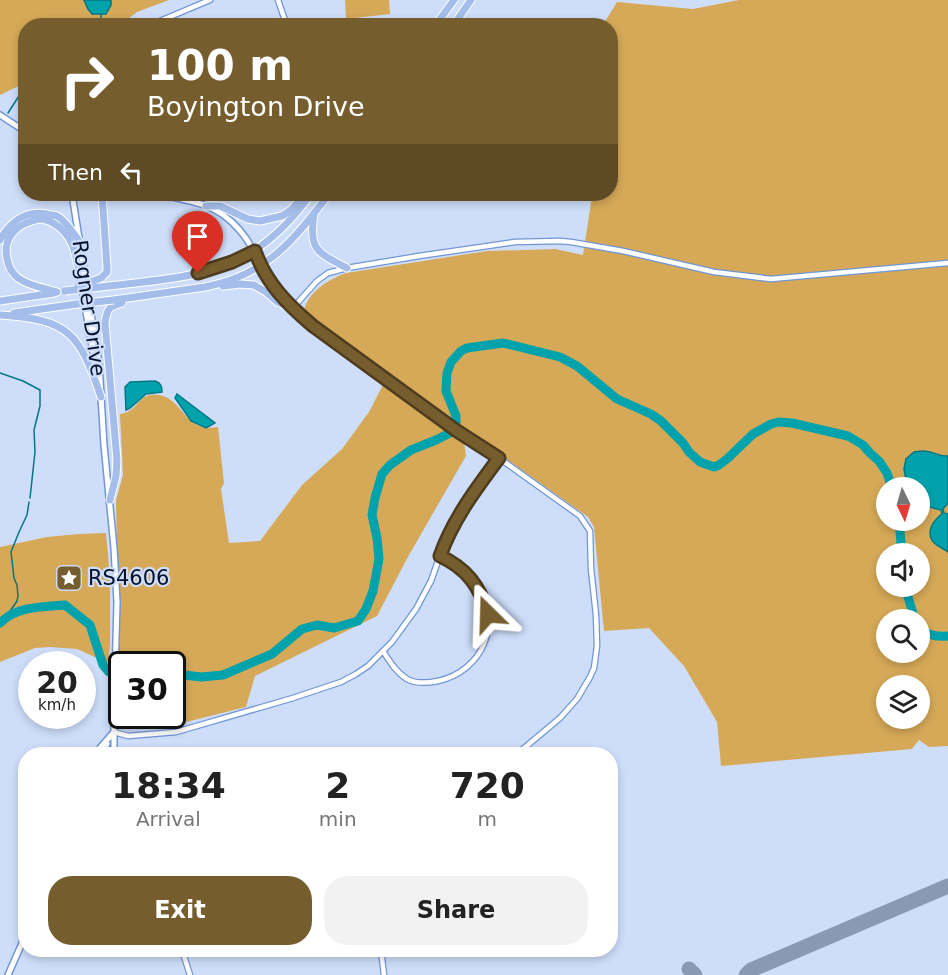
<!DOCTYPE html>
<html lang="en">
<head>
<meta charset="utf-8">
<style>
	body { margin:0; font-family:"DejaVu Sans",sans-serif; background:#f2f2f2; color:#222; height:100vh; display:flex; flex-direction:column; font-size:22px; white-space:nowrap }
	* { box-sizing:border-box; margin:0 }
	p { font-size:20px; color:#767676 }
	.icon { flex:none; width:33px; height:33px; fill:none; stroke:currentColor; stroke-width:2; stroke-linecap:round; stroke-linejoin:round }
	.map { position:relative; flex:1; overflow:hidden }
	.sheet { position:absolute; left:18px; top:747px; width:600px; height:210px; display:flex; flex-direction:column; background:#fff; border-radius:24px; box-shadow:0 3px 9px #0003 }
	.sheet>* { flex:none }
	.hud { position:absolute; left:18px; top:18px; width:600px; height:183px; border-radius:24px; box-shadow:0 3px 9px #0003; background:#765d2e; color:#fff; overflow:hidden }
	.needle { width:39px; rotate:175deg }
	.buttons { position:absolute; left:876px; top:477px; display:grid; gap:12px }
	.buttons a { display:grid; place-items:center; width:54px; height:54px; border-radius:50%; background:#fff; box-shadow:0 3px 9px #0003; font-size:30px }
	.speed { position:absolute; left:18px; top:651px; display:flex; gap:12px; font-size:30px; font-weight:700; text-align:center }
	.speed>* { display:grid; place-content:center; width:78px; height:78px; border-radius:50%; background:#fff; box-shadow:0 3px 9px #0003; line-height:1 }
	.speed small { font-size:15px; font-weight:400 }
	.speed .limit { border:3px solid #111; border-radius:9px; background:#fff; color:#111 }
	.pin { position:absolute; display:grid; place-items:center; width:51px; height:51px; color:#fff; margin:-62px -26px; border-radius:50% 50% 50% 0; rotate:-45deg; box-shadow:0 0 6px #0007 }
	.pin .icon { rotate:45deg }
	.me { position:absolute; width:66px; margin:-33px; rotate:338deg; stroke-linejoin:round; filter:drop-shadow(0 0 4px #0008) }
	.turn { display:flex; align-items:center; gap:21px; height:126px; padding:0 30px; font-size:27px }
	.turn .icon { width:78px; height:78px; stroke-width:2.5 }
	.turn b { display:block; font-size:42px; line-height:51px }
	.then { display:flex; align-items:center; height:57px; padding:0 30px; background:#0003; gap:12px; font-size:22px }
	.eta { display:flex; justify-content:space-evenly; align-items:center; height:102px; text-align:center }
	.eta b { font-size:36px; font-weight:700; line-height:42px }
	.cta { display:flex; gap:12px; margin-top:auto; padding:12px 30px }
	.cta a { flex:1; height:69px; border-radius:24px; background:#765d2e; color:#fff; font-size:24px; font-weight:700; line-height:69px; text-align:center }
	.cta a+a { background:#f2f2f2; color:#222 }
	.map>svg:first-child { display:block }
</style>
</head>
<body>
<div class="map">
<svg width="948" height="975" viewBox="0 0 948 975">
	<rect width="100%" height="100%" fill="#cedefa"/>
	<g fill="#d5a957" fill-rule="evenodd">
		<polygon points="0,0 169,0 137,12 120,25 26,26 25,83 0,95"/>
		<polygon points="345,0 389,0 390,14 346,19"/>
		<path d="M739,0H948V746L929,747L919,740L912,749L721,766L717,722L684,666L649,628L604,631L594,527L588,517L462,428L466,456L409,555L377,616L255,676L246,707L166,727H120L116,500L123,475L120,414C123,413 126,413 129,411C137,407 140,396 151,395C185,392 180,434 218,427L224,483L221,489L229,543L260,541L302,485L342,449L369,412L387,377L309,321L304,310C309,291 328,280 346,273L487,251L555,249L583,255L592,196L607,198L608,194H610L611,172L614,147L610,97V26L603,25L617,2L693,9ZM886,488H920V520H886ZM886,554H920V586H886ZM886,620H920V652H886ZM122,664H172V716H122ZM886,686H920V718H886Z"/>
		<polygon points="106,533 110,576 110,646 108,663 77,649 50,647 35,648 0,662 0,547 47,537 79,534"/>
	</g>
	<g fill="#00a2ab" stroke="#027784" stroke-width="1.5">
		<polygon points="84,0 111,0 111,5 106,14 92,14 88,9"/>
		<path d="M155,381C161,383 162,386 162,392L146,394L130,408L126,410L125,387L130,382Z"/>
		<polygon points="177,394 215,423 206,428 191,421 175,398"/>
		<path d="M923,451C935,451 937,457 948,456V503L943,509L944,513L948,514V552C943,548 934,545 932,540C926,530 935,519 942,514L941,510C933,508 926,507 920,502V488L909,487L907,485L904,469L906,459L914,452Z"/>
	</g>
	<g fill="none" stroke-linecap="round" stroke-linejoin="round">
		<g stroke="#027784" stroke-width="1.5">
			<polyline points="101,14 101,26"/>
			<polyline points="8,113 26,85"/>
			<polyline points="0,373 23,381 40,390 40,406 34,430 35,452 30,498"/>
			<polyline points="6,617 17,601 18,596 17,585 14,578 11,552 19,532 27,515 29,502"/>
		</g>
		<g stroke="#00a2ab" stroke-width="9">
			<polyline points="899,520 902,554"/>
			<polyline points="907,586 908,597 915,620"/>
			<path d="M0,623C17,606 42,607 65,605L90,625L103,665L109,672"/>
			<path d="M920,628C927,636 937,637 948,636"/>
			<polyline points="172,678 184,675 201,677 223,675 272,654 302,629 317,625 334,628 358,621 366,609 373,591 379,559 377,538 372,515 375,498 382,474 390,465 411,450 436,440 450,433 456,423 456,416 446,391 447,373 451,362 461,351 467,348 503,343 560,357 577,366 617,399 651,414 661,421 683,443 689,452 700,462 714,467 719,465 727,459 753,434 771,424 779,422 792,423 848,436 863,445 870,453 879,461 887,473 892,488"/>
		</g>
		<g stroke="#8a98b3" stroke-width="15">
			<polyline points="689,969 695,975"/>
			<polyline points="746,975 751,970 948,886"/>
		</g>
		<defs>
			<g id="minor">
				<polyline points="278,0 287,26"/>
				<polyline points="148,26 210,0"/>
				<polyline points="260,266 274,287 292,309 313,326 449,425 499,458 580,516 590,531 591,569 596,615 597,646 594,668 590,677 577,699 560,718 517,754"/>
				<polyline points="292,309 317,281 328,273 347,268 419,256 515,242 560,241 571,242 623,251 714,272 771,279 948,263"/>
				<path d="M383,651C390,662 396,672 407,679C416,684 428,683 438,681C483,671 504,622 476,584C467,572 454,562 440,556"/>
				<polyline points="114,732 128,736 176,732 293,698 341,682 356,674 368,666 392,642 416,609 431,581 444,544 459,514 499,458"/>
				<polyline points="182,950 190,975"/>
				<polyline points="381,950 384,975"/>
			</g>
			<g id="tertiary">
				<polyline points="0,115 26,132"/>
				<polyline points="72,194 99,364 104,445 114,548 117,602 114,713 114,754"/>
				<path d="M157,194C173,197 189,200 204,205C232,215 251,240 260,266"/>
				<polyline points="78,266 97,375"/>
				<polyline points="97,754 100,748 114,732"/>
				<polyline points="101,754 107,744"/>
				<polyline points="8,975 26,934"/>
			</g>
			<g id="primary">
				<polyline points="435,26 454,0"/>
				<polyline points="453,26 471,0"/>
				<polyline points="206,206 220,206 248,219 260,221 282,216 291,210 305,194"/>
				<path d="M314,214C308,250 318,253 347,268"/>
				<path d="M0,240C11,221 25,210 47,214C50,215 54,215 57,216C66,221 73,233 79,241"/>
				<polyline points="101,278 107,272 107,267 102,194"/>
				<path d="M109,286C157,280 210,278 252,252C276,237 295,216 311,194"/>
				<polyline points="223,286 240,284 254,285 266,292 276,301 292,309"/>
				<path d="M57,292C44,288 29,286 18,278C12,273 8,266 7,258C3,240 14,226 32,221C34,220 38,219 41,219C55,221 66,231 72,244C75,250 76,259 78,266"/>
				<path d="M114,300L205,287C267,275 293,241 329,194"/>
				<polyline points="0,301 54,293"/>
				<polyline points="14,313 77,304"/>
				<path d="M0,315C69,319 80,334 101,397"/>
				<path d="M110,500L116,476L117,460L105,323C107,310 108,306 122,303"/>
			</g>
		</defs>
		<use href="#minor" stroke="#7196d6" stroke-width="7"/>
		<use href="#tertiary" stroke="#7196d6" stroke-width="8"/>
		<use href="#primary" stroke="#fff" stroke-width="9"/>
		<use href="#minor" stroke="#fff" stroke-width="4.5"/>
		<use href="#tertiary" stroke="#fff" stroke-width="5"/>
		<use href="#primary" stroke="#a4bdea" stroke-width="7"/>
		<defs>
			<g id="primary-bridge">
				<polyline points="78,287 101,278"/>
				<polyline points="65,291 109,286"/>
				<polyline points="77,304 114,300"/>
			</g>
		</defs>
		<use href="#primary-bridge" stroke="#fff" stroke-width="9" stroke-linecap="butt"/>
		<use href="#primary-bridge" stroke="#a4bdea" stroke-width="7"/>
	</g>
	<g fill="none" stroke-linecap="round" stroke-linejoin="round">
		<defs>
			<path id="route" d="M198,273L232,262L255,251C266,283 287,304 313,326L457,431L499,458C476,489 453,519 440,556C466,568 480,586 488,614"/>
		</defs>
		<use href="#route" stroke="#4d3c1e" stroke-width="15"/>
		<use href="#route" stroke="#765d2e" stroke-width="10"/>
	</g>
	<defs>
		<symbol id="sight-square" viewBox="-11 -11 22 22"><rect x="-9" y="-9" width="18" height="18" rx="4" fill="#765d2e" stroke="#cedefa"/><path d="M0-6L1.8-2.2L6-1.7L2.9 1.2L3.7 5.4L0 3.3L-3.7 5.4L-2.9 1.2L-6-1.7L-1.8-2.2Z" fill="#fff"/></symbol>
	</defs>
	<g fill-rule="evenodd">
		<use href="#sight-square" x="54" y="563" width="30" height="30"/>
	</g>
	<g text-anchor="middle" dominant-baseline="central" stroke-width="4.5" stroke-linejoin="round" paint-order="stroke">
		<g font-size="21" fill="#06122a" stroke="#cedefa">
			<text transform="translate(89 308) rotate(82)">Rogner Drive</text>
		</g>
		<g font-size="21" fill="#06122a" stroke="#cedefa" text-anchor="start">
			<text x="88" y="578">RS4606</text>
		</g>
	</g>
</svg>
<div class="buttons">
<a><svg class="needle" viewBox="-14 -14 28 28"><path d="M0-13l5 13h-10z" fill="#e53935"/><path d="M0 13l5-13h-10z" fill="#767676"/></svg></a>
<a><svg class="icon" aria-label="sound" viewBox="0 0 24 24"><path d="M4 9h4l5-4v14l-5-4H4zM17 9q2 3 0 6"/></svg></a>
<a><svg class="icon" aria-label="search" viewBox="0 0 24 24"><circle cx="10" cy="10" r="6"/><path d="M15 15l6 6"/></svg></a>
<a><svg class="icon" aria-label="layers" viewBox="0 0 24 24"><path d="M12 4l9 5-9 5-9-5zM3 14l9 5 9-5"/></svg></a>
</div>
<div class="speed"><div>20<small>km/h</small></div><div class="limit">30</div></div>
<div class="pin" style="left:198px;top:273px;background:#d93025"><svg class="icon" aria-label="arrive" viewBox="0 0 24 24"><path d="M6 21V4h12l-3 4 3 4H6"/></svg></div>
<svg class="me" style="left:488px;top:614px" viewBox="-20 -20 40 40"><path d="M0-17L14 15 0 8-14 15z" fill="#765d2e" stroke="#fff" stroke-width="4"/></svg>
<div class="hud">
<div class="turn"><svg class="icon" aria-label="right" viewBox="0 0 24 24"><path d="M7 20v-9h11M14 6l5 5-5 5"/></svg><div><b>100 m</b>Boyington Drive</div></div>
<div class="then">Then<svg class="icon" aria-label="left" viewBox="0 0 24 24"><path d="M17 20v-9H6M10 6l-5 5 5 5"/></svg></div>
</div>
<section class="sheet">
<div class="eta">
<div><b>18:34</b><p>Arrival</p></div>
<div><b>2</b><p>min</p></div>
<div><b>720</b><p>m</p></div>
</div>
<div class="cta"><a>Exit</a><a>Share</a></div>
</section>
</div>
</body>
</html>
